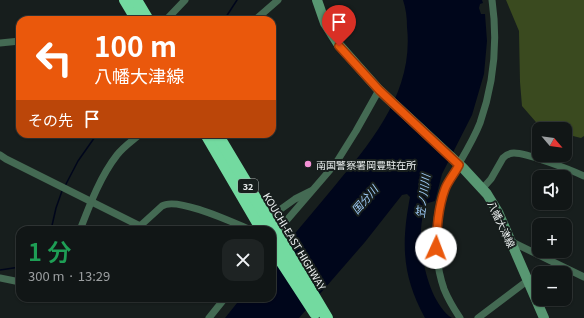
<!DOCTYPE html>
<html lang="ja">
<head>
<meta charset="utf-8">
<style>
	body { margin:0; font-family:Georgia,"Noto Sans JP",serif; background:#1e2323; color:#f1f3f6; height:100vh; display:flex; flex-direction:column; font-size:15px; white-space:nowrap }
	* { box-sizing:border-box; margin:0 }
	p { font-size:13px; color:#9c9fa1 }
	.icon { flex:none; width:22px; height:22px; fill:none; stroke:currentColor; stroke-width:2; stroke-linecap:round; stroke-linejoin:round }
	.map { position:relative; flex:1; overflow:hidden }
	.drawer { position:absolute; left:16px; top:226px; width:260px; height:76px; display:flex; flex-direction:column; background:#111616; border-radius:12px; box-shadow:0 1px 3px #0004,0 0 0 1px #303535 }
	.drawer>* { flex:none }
	.banner { position:absolute; left:16px; top:16px; width:260px; height:122px; border-radius:12px; box-shadow:0 1px 3px #0004,0 0 0 1px #303535; background:#ea580c; color:#fff; overflow:hidden }
	.needle { width:26px; rotate:119deg }
	.buttons { position:absolute; left:532px; top:122px; display:grid; gap:8px }
	.buttons a { display:grid; place-items:center; width:40px; height:40px; border-radius:8px; background:#111616; box-shadow:0 1px 3px #0004,0 0 0 1px #303535; font-size:20px }
	.pin { position:absolute; display:grid; place-items:center; width:34px; height:34px; color:#fff; margin:-41px -17px; border-radius:50% 50% 50% 0; rotate:-45deg; box-shadow:0 0 4px #0007 }
	.pin .icon { rotate:45deg }
	.me { position:absolute; width:44px; margin:-22px; rotate:2deg; stroke-linejoin:round; filter:drop-shadow(0 0 3px #0008) }
	.turn { display:flex; align-items:center; gap:14px; height:84px; padding:0 12px; font-size:18px }
	.turn .icon { width:52px; height:52px; stroke-width:2.5 }
	.turn b { display:block; font-size:28px; line-height:34px }
	.then { display:flex; align-items:center; height:38px; padding:0 12px; background:#0003; gap:8px; font-size:15px }
	.round { display:grid; place-items:center; flex:none; width:42px; height:42px; border-radius:12px; background:#1e2323 }
	.summary { display:flex; align-items:center; justify-content:space-between; height:68px; padding:0 12px }
	h1 { font-size:24px; font-weight:600; line-height:30px; color:#1e9e55 }
	.map>svg:first-child { display:block }
</style>
</head>
<body>
<div class="map">
<svg width="584" height="318" viewBox="0 0 584 318">
	<rect width="100%" height="100%" fill="#171e1d"/>
	<polygon fill="#3a4a1f" points="506,0 584,0 584,136 581,138 565,134 565,129 542,129 522,106 520,82 519,31"/>
	<path fill="#00061b" d="M403,0H482L483,3L480,4L479,8L481,14H485L487,41L484,74L472,115L442,174L435,201L428,203C426,207 424,211 423,215C416,243 427,302 452,318H425C402,276 401,244 410,197L407,194L402,195L365,242L299,318H225L241,298H272V260C293,236 313,212 333,188C372,141 414,92 407,27C407,18 406,9 403,0Z"/>
	<g fill="none" stroke-linecap="round" stroke-linejoin="round">
		<g stroke="#00061b" stroke-width="1.5">
			<polyline points="224,20 237,0"/>
			<polyline points="65,186 78,161 97,134"/>
			<polyline points="51,230 56,208 62,191"/>
			<polyline points="0,270 20,267"/>
		</g>
		<g stroke="#446a53" stroke-width="7">
			<polyline points="166,20 185,0"/>
			<polyline points="255,20 278,0"/>
			<polyline points="0,43 20,41"/>
			<path d="M0,155L6,159L140,226L162,206C177,196 234,223 251,230"/>
			<path d="M482,189L491,179L503,158C506,155 509,153 514,153C527,153 571,170 584,176"/>
			<polyline points="274,214 295,199 311,191"/>
			<path d="M80,230C90,204 100,177 117,155C123,147 132,141 140,134"/>
			<polyline points="274,235 336,163 356,131 379,90"/>
			<polyline points="510,241 584,277"/>
			<polyline points="0,278 20,282"/>
			<polyline points="209,318 225,298"/>
			<path d="M460,318C454,309 448,299 444,289C434,260 432,215 446,187C457,165 471,146 480,123C494,83 498,42 492,0"/>
			<polyline points="478,318 527,281"/>
		</g>
		<polyline stroke="#589772" stroke-width="10" points="317,0 325,23 339,45 379,90 463,168 487,194 498,212 544,318"/>
		<g stroke="#73daa0" stroke-width="12">
			<polyline points="125,0 137,20"/>
			<polyline points="136,0 148,20"/>
			<polyline points="206,134 262,230"/>
			<polyline points="217,134 327,318"/>
			<polyline points="272,247 315,313"/>
		</g>
	</g>
	<g fill="none" stroke-linecap="round" stroke-linejoin="round">
		<defs>
			<path id="route" d="M339,46L379,90L459,165C455,173 448,181 445,189C438,208 437,228 436,248"/>
		</defs>
		<use href="#route" stroke="#983908" stroke-width="10"/>
		<use href="#route" stroke="#ea580c" stroke-width="7"/>
	</g>
	<circle fill="#f391d5" stroke="#171e1d" stroke-width="1.5" cx="308" cy="164" r="4"/>
	<g text-anchor="middle" dominant-baseline="central" stroke-width="4" stroke-linejoin="round" paint-order="stroke">
		<rect fill="#171e1d" stroke="#acb1b1" stroke-width="1" x="238" y="179" width="20" height="14" rx="3"/>
		<g font-size="9" font-weight="bold" fill="#ecf0f0">
			<text x="248" y="186">32</text>
		</g>
		<g font-size="10" fill="#ecf0f0" stroke="#171e1d" text-anchor="start">
			<text x="316" y="164">南国警察署岡豊駐在所</text>
		</g>
		<g font-size="10" fill="#ecf0f0" stroke="#171e1d">
			<text transform="translate(502 224) rotate(65)">八幡大津線</text>
			<text transform="translate(295 241) rotate(59)">KOUCHI-EAST HIGHWAY</text>
		</g>
		<g font-size="11" font-style="italic" fill="#a0cdf9" stroke="#171e1d">
			<text transform="translate(422 196) rotate(-82)">笠ノ川川</text>
			<text transform="translate(364 199) rotate(-49)">国分川</text>
		</g>
	</g>
</svg>
<div class="buttons">
<a><svg class="needle" viewBox="-14 -14 28 28"><path d="M0-13l5 13h-10z" fill="#e53935"/><path d="M0 13l5-13h-10z" fill="#9c9fa1"/></svg></a>
<a><svg class="icon" aria-label="sound" viewBox="0 0 24 24"><path d="M4 9h4l5-4v14l-5-4H4zM17 9q2 3 0 6"/></svg></a>
<a>+</a>
<a>−</a>
</div>
<div class="pin" style="left:339px;top:46px;background:#d93025"><svg class="icon" aria-label="arrive" viewBox="0 0 24 24"><path d="M6 21V4h12l-3 4 3 4H6"/></svg></div>
<svg class="me" style="left:436px;top:248px" viewBox="-20 -20 40 40"><circle r="19" fill="#fff"/><path d="M0-13L10 11 0 6-10 11z" fill="#ea580c"/></svg>
<div class="banner">
<div class="turn"><svg class="icon" aria-label="left" viewBox="0 0 24 24"><path d="M17 20v-9H6M10 6l-5 5 5 5"/></svg><div><b>100 m</b>八幡大津線</div></div>
<div class="then">その先<svg class="icon" aria-label="arrive" viewBox="0 0 24 24"><path d="M6 21V4h12l-3 4 3 4H6"/></svg></div>
</div>
<section class="drawer">
<div class="summary"><div><h1>1 分</h1><p>300 m · 13:29</p></div><a class="round"><svg class="icon" aria-label="close" viewBox="0 0 24 24"><path d="M6 6l12 12M18 6L6 18"/></svg></a></div>
</section>
</div>
</body>
</html>
